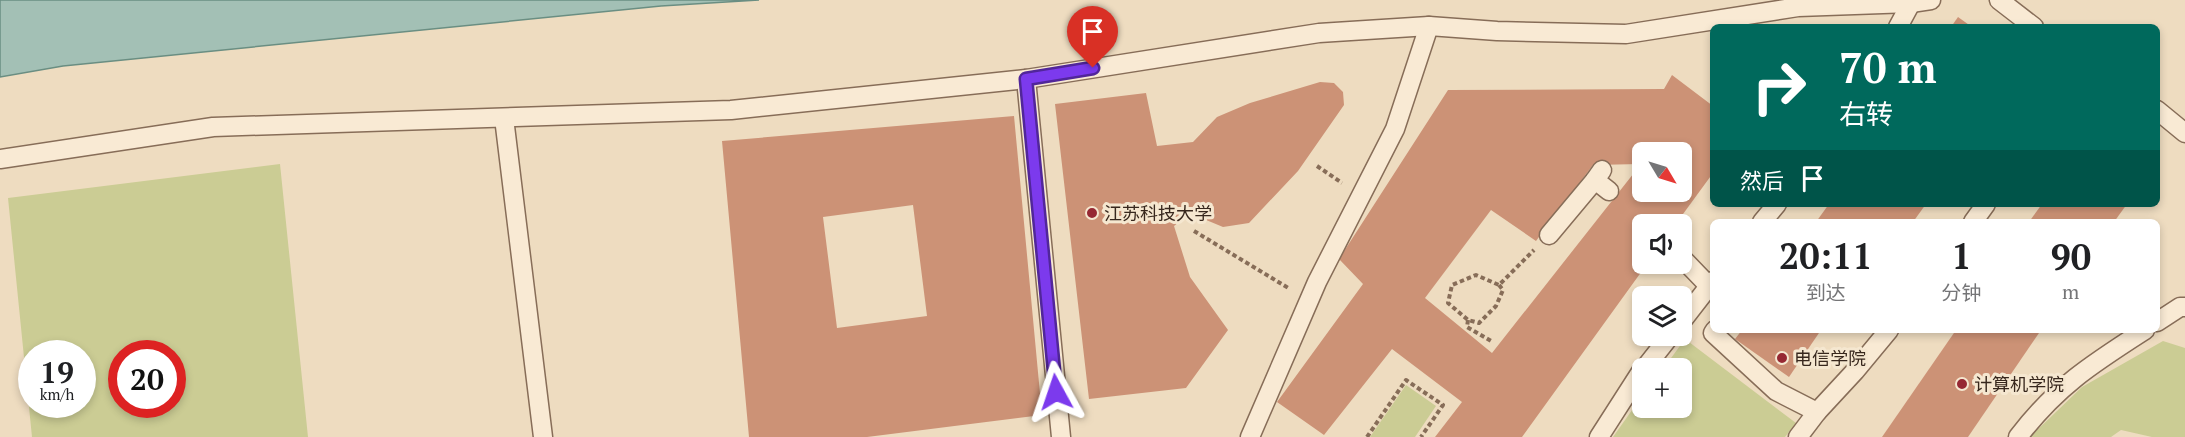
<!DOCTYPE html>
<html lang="zh">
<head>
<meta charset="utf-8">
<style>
	body { margin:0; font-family:"PT Serif","Noto Sans SC",serif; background:#f2f2f2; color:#202124; height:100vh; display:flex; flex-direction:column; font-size:22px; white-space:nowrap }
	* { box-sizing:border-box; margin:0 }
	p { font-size:20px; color:#757577 }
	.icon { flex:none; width:33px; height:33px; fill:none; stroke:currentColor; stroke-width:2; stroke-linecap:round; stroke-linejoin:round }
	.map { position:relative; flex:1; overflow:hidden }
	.drawer { position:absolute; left:1710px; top:219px; width:450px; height:114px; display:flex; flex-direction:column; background:#fff; border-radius:9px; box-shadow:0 3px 9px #0003 }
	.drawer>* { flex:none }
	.top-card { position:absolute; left:1710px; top:24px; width:450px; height:183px; border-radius:9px; box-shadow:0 3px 9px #0003; background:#00695c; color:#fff; overflow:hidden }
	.needle { width:39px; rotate:128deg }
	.tools { position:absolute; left:1632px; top:142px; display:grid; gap:12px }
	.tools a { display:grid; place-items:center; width:60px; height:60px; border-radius:9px; background:#fff; box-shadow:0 3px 9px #0003; font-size:30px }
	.speed { position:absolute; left:18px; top:340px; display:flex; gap:12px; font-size:30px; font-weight:700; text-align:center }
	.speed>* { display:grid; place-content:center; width:78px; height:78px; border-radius:50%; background:#fff; box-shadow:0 3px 9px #0003; line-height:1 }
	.speed small { font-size:15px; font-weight:400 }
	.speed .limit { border:9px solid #d22; background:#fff; color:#111 }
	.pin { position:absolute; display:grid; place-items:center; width:51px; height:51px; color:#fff; margin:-62px -26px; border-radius:50% 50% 50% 0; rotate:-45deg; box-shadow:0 0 6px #0007 }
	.pin .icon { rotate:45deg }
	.me { position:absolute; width:66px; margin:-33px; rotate:355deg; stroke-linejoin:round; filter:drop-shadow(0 0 4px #0008) }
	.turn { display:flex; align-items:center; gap:21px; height:126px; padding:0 30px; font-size:27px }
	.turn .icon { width:78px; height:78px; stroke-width:2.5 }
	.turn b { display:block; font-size:42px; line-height:51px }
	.then { display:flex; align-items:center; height:57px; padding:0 30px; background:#0003; gap:12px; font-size:22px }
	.eta { display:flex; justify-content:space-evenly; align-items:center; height:102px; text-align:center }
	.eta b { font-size:36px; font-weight:800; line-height:42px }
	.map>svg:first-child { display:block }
</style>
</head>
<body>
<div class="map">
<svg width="2185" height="437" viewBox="0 0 2185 437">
	<rect width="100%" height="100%" fill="#eedcc0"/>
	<g fill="#cbcc94" fill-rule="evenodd">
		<path d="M280,164L308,437H32L8,198ZM32,354H82V405H32ZM122,354H172V405H122Z"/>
		<polygon points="1685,339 1796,423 1785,437 1613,437 1642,396 1642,408 1682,408 1682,369 1663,369"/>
		<polygon points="2163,341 2185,348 2185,437 2152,437 2121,430 2111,437 2030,437 2082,387"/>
		<polygon points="1406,385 1436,406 1415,437 1370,437"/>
	</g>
	<polygon fill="#a3c0b5" stroke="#6a8e82" stroke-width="1.5" points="0,0 759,0 661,6 63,66 0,77"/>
	<g fill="#cc9276" fill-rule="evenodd">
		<polygon points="1958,17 1972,27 1951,27"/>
		<path d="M1672,75L1713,106V173L1675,225H1642V264H1647L1522,437H1435L1462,402L1392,349L1324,435L1277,402L1363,284L1339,259L1448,90L1664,89ZM1642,153H1682V192H1642ZM1641,164L1492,353L1425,298L1491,210L1536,241L1593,165Z"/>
		<polygon points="1320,82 1334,83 1343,92 1344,105 1298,171 1249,223 1223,227 1199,217 1193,211 1174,226 1190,277 1228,330 1186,388 1089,399 1055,104 1146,93 1157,146 1193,142 1217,117 1250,103"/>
		<path d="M1014,116L1042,415L867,437H749L722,141ZM913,205L927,316L837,328L823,217Z"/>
		<polygon points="1829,204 1926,204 1913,222 1816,222"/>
		<polygon points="2042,204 2127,204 2114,222 2029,222"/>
		<polygon points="1742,330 1821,330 1789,377 1735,339"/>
		<polygon points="1956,330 2041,330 1968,437 1882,437"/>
	</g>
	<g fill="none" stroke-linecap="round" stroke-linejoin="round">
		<defs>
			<g id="lane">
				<polyline points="1999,0 2034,27"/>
				<polyline points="1898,27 1911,3"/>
				<polyline points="1026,79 1061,437"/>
				<polyline points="2157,110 2185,133"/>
				<polyline points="504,118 543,437"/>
				<polyline points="0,159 213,127 731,110 1026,79 1319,33 1429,26 1497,31 1626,34 1798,7 1911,3 1931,0"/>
				<polyline points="1602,170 1595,180 1609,191"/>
				<polyline points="1762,222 1777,204"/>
				<polyline points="1973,222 1986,204"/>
				<polyline points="1549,235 1595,180"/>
				<polyline points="1682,258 1709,286"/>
				<polyline points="1682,321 1713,281"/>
				<polyline points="2157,322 2180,307 2185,307"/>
				<polyline points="1715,330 1713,333 1776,391 1817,412 1798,437"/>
				<polyline points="1644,369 1670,336"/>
				<polyline points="1817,412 1855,371 1889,330"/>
				<polyline points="1250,437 1317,282 1395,129 1429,26"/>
				<polyline points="1599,437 1642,370"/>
				<path d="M2018,437C2057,386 2092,364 2145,330"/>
			</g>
		</defs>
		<use href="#lane" stroke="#876d58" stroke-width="21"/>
		<g stroke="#876d58" stroke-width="4" stroke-dasharray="4.5 3" stroke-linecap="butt">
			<polyline points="1317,166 1342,183"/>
			<polyline points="1194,231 1290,289"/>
			<polyline points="1499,285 1503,290 1496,306 1479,323 1468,320 1448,303 1452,285 1476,275 1499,285 1534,250"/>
			<polyline points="1468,320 1467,327 1493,342"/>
			<polyline points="1367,437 1406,380 1443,405 1421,437"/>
		</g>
		<use href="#lane" stroke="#f9ead4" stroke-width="18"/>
	</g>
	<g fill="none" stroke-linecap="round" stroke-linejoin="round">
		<defs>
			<polyline id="route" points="1056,392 1026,79 1093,68"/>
		</defs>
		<use href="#route" stroke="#51269a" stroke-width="15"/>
		<use href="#route" stroke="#7c3aed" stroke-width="10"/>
	</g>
	<g fill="#962833" stroke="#f5e7d0" stroke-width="2">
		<circle cx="1092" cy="213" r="6"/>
		<circle cx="1782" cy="358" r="6"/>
		<circle cx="1962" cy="384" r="6"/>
	</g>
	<g text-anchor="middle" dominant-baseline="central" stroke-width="6" stroke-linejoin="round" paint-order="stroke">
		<g font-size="18" fill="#37271d" stroke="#f5e7d0" text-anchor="start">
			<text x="1104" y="213">江苏科技大学</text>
			<text x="1794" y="358">电信学院</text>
			<text x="1974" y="384">计算机学院</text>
		</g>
	</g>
</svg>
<div class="tools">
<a><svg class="needle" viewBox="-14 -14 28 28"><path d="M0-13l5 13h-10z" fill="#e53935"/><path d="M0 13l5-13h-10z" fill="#757577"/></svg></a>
<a><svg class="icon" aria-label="sound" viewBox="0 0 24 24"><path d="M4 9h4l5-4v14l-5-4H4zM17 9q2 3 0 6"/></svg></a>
<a><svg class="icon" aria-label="layers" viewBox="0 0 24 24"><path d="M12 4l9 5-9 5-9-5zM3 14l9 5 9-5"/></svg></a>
<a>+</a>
</div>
<div class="speed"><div>19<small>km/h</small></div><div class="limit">20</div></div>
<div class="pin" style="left:1093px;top:68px;background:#d93025"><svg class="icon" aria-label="arrive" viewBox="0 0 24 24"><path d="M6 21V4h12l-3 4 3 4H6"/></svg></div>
<svg class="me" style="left:1056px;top:392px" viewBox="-20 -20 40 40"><path d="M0-17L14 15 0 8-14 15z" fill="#7c3aed" stroke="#fff" stroke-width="4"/></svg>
<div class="top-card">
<div class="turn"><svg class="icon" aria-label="right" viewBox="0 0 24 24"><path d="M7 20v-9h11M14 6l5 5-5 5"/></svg><div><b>70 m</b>右转</div></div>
<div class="then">然后<svg class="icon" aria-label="arrive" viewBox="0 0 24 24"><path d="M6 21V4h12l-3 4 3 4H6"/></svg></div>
</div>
<section class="drawer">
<div class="eta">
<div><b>20:11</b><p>到达</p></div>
<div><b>1</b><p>分钟</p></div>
<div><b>90</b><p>m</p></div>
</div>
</section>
</div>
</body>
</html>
